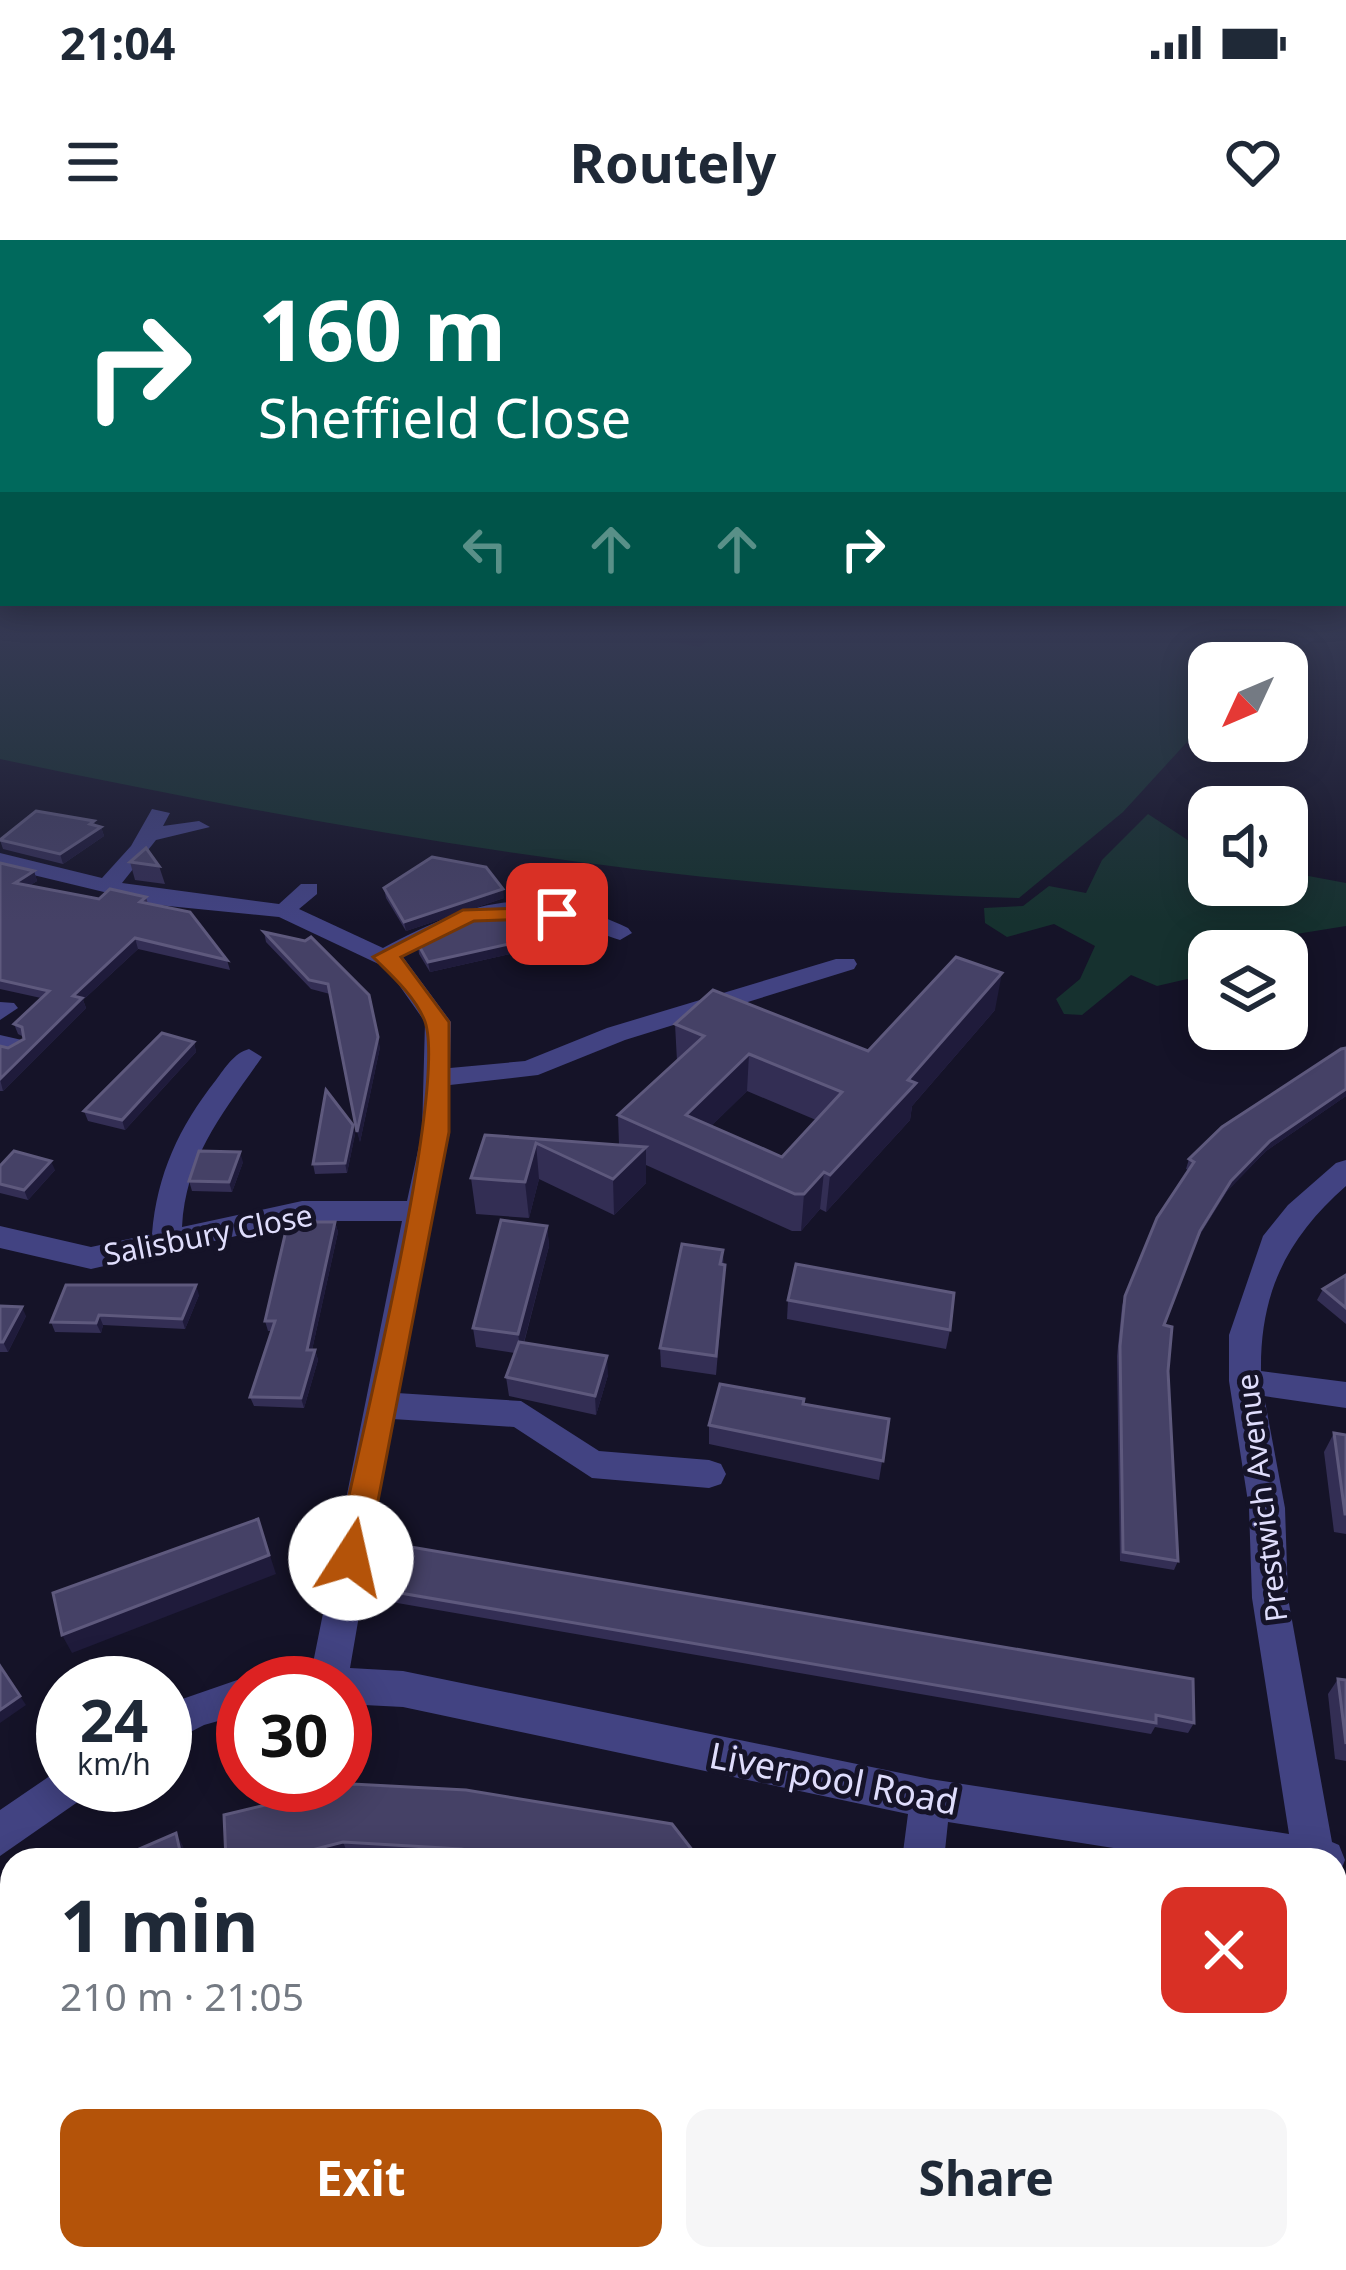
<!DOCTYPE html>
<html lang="en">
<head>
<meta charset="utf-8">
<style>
	body { margin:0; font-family:"Noto Sans",sans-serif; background:#f6f6f7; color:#1f2937; height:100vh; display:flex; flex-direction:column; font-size:45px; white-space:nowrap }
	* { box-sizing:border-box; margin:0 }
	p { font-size:39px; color:#747a83 }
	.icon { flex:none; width:66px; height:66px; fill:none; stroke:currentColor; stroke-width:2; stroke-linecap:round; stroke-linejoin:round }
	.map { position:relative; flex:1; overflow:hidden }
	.sheet { position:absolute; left:0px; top:1608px; width:1347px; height:423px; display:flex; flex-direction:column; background:#fff; border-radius:36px 36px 0 0; box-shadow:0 6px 30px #0003 }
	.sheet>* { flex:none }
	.banner { position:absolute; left:0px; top:0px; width:1347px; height:366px; box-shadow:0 6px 30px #0003; background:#00695c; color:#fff; overflow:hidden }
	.needle { width:78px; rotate:226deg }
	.fabs { position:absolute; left:1188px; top:402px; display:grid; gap:24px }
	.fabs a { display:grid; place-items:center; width:120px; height:120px; border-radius:24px; background:#fff; box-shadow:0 6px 30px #0003; font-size:60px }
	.speed { position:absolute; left:36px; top:1416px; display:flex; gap:24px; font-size:60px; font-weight:700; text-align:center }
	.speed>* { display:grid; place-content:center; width:156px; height:156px; border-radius:50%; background:#fff; box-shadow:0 6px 30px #0003; line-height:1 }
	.speed small { font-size:30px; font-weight:400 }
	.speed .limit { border:18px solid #d22; background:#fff; color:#111 }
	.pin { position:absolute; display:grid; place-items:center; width:102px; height:102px; color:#fff; margin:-51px; border-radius:24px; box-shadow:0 6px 18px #0006 }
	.me { position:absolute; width:132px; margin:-66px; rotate:10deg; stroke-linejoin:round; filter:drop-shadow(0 0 9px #0008) }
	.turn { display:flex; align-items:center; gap:42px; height:252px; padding:0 60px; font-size:54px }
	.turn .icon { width:156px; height:156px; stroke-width:2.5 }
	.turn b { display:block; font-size:84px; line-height:102px }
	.lanes { display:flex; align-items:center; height:114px; padding:0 60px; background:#0003; justify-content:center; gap:60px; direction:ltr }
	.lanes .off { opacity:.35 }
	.round { display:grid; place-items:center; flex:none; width:126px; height:126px; border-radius:24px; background:#f6f6f7 }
	.overview { display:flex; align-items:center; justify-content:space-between; height:204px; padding:0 60px }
	h1 { font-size:72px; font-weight:700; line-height:90px }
	.action { display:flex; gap:24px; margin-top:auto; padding:24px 60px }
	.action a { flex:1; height:138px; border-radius:24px; background:#b45309; color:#fff; font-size:48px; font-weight:700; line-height:138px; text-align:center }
	.action a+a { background:#f6f6f7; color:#1f2937 }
	.status { display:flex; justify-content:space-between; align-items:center; height:84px; padding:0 60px; background:#fff; direction:ltr }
	.status svg { height:33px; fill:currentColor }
	header { display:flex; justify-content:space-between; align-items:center; height:156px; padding:0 60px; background:#fff; font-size:54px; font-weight:700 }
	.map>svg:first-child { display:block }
</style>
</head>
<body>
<div class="status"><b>21:04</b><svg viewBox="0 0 49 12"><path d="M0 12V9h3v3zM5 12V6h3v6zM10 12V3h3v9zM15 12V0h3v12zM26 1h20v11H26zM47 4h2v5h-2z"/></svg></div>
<header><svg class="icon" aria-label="menu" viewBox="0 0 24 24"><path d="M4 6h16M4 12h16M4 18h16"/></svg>Routely<svg class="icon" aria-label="heart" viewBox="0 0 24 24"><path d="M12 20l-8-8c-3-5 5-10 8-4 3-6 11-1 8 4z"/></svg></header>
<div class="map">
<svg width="1346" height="2030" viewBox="0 0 1346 2030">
	<rect width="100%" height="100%" fill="#151328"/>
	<g fill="#16312f">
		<path d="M0,398H653L699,407L711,398H1287L1256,423H1209V478L1123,572L1019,658C680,650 332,589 0,519Z"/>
		<polygon points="1148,574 1209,614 1209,645 1287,645 1287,632 1346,643 1346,686 1253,701 1264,711 1209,711 1209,734 1157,746 1131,735 1082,775 1064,774 1056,759 1080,739 1095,706 1054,684 1007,697 985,683 984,668 1023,666 1049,646 1086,653 1102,620"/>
	</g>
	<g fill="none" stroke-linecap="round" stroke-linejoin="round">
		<g fill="#424382" fill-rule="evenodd">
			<polygon points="1296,398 1314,398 1314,400 1305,405"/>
			<path d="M152,569L170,573L163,586L199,581L210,587L156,600L122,643L279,664L301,644H317V654L299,669L383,708C474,660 530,642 628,688L632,693L620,700C605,696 591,688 575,683C509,663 460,686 403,717L451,782L450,828L525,821L607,788L836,719H854L857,724L854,729L625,800L538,835L450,845V892L397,1153L521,1161L599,1211L709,1220L721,1224L726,1234L721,1244L709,1248L592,1238L514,1187L393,1179L350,1428L403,1431L930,1539L1289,1594L1252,1358L1249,1268L1229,1141V1095L1263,996L1288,965L1336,923L1346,920V946C1288,997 1260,1051 1261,1131L1346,1142V1168L1264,1156L1285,1268L1288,1358L1332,1602L1339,1605L1345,1620L1339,1635L1335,1637V1620H1190L948,1582L944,1620H902L908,1574L403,1467L345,1464V1443H309L402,981H302L91,1029L0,1008V986L91,1007L152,994C157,934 179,887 216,840C225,828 234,813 249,809L262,817C223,873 186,916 182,987L302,961H407L422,892L425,782L387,728L279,677L158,665L0,627V613L102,638L131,606Z"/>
			<polygon points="0,762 14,763 18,768 0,780"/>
			<polygon points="0,795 22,800 26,806 13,814 0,811"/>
			<polygon points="243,1438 256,1443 243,1443 243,1474 204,1485 165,1505 165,1465"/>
			<polygon points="63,1527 63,1545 88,1545 82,1559 0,1616 0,1570"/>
		</g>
	</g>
	<g fill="#332e54" fill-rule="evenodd">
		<polygon points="94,581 96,586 101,587 104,596 63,624 3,609 0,600"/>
		<polygon points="130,622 159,626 165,644 135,640"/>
		<polygon points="0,623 34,631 37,641 29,646 99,659 146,657 148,664 227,720 230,730 138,709 83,760 86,768 3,851 0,851 0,806 8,808 24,799 24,797 18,794 14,784 41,758 0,749"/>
		<polygon points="384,648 504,658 406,691 386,658"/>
		<polygon points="264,692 305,701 380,807 360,902 330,754 311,749 266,702"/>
		<polygon points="418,704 541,707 430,732 419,714"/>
		<path d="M995,770L912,866L910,880L826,972L820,969L801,991H792L646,925V943L614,975L539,939L529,978L476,974L471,938L485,895L619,905L618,875L677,821L675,784L868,811ZM747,851L816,880L782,917L711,886Z"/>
		<polygon points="194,802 196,812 125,890 88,881 84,871"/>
		<polygon points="1346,808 1346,856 1266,911 1227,951 1196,1001 1164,1085 1178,1321 1174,1330 1120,1321 1117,1116 1122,1066 1125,1056 1189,930 1186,929 1189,919"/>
		<polygon points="355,894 347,933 315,934 313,924"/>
		<polygon points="243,922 232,952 192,951 189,941"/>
		<polygon points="0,926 55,930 28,960 0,953"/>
		<polygon points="335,982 338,992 312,1110 315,1110 318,1120 304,1168 254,1166 250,1157 271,1091 268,1091 265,1081"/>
		<polygon points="547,986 549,1006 524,1103 608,1135 596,1175 509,1156 506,1137 515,1113 476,1107 473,1088"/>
		<polygon points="723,1010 724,1045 716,1135 661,1127 660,1108"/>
		<polygon points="1346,1035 1346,1084 1317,1060 1323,1049"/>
		<polygon points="199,1055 185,1089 103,1085 101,1093 55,1092 51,1082"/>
		<polygon points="788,1060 950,1090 946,1109 787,1079"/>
		<polygon points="0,1066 26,1076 8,1112 0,1112"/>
		<polygon points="803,1164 889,1179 879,1240 709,1204 709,1185"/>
		<polygon points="1334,1193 1346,1195 1346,1294 1334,1292 1324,1212"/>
		<polygon points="393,1304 1194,1483 1188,1493 1155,1487 1151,1494 380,1360 377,1349"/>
		<polygon points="1338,1439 1346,1440 1346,1521 1335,1519 1328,1454"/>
		<polygon points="224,1575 700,1620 415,1620 349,1617 335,1620 226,1620"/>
		<polygon points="696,2019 800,2019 793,2030 707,2030"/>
	</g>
	<g fill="#1f1b3b">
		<polygon points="94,581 97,590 101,587 104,596 63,624 60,614"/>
		<polygon points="34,631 37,641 18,653 15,643"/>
		<polygon points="503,649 504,658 406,691 404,682"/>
		<polygon points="540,697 541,707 430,732 428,722"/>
		<polygon points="135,698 138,709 83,760 86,768 3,851 0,839 73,756"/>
		<polygon points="1002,733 995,770 912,866 910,880 826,972 830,935 908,840"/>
		<polygon points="378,797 380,807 360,902 357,892"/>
		<polygon points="194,802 196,812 125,890 122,880"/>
		<polygon points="749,814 747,851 690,907 686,875"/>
		<polygon points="1346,849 1346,856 1266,911 1227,951 1196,1001 1200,991 1231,941 1270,901"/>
		<polygon points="353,885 355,894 347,933 345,923"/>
		<polygon points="536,903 539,939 529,978 525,942"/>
		<polygon points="646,907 646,943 614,975 613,939"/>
		<polygon points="240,912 243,922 232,952 229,942"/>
		<polygon points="51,921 55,930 28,960 24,950"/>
		<polygon points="824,932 820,969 801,991 804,954"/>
		<polygon points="335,982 338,992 310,1119 307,1110"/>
		<polygon points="547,986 549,1006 521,1113 518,1094"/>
		<polygon points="196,1045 199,1055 185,1089 182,1079"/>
		<polygon points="22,1067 26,1076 8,1112 3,1102"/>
		<polygon points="99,1075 103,1085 101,1093 96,1083"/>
		<polygon points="315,1110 318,1120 304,1168 301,1158"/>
		<polygon points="607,1116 608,1135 596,1175 595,1156"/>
		<polygon points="258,1279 276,1334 72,1413 62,1395"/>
		<polygon points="20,1456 26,1465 0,1483 0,1470"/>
		<polygon points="176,1593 183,1606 187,1620 182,1620"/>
		<polygon points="343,1602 349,1617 335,1620 273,1620"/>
		<polygon points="12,1746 12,1765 0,1774 0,1755"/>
		<polygon points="163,2019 176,2019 158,2030 144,2030"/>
	</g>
	<g fill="#454166" stroke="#5e597d" stroke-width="3" fill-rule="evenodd">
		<polygon points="36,571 94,581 90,584 101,587 60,614 0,600"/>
		<polygon points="146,608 159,626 130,622"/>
		<polygon points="432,617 486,627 503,649 404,682 384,648"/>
		<polygon points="0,623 34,631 15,643 99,659 110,649 146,657 140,662 190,672 227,720 135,698 73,756 82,758 0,839 0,806 8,808 24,799 22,787 14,784 49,751 0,740"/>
		<polygon points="520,671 540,697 428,722 418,704 465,682"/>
		<polygon points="264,692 305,701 311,697 369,755 378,797 357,892 328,744 309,740"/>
		<path d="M956,717L1002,733L908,840L916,843L830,935L824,932L804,954H795L618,875L704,796L675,784L713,750L868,811ZM749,814L842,852L782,917L686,875Z"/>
		<polygon points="162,793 194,802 122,880 84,871"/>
		<polygon points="1346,808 1346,849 1270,901 1231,941 1200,991 1164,1085 1172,1087 1168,1131 1178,1321 1123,1312 1120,1106 1125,1056 1157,978 1194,922 1189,919 1222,887 1341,809"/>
		<polygon points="326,850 353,885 345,923 313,924"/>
		<polygon points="485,895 646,907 613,939 536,903 525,942 471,938"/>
		<polygon points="14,911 51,921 24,950 0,944 0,926"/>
		<polygon points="199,911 240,912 229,942 189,941"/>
		<polygon points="501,980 547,986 518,1094 473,1088"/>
		<polygon points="288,982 335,982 307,1110 315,1110 301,1158 250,1157 275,1081 265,1081"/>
		<polygon points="682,1004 723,1010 720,1024 725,1025 716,1116 660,1108"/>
		<polygon points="796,1024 954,1053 950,1090 788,1060"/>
		<polygon points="1346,1035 1346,1068 1323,1049"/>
		<polygon points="66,1045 196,1045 182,1079 99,1075 96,1083 51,1082"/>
		<polygon points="0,1066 22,1067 3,1102 0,1102"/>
		<polygon points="519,1102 607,1116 595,1156 506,1137"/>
		<polygon points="720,1144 804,1159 803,1164 889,1179 883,1221 709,1185"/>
		<polygon points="1334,1193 1346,1195 1346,1274 1345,1274"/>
		<polygon points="258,1279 269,1315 62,1395 53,1353"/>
		<polygon points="393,1304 1193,1439 1194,1483 1156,1475 1156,1483 377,1349"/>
		<polygon points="0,1426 20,1456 0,1470"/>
		<polygon points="1338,1439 1346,1440 1346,1504"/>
		<polygon points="352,1544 466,1550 672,1584 700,1620 530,1620 461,1609 343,1602 273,1620 226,1620 224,1575"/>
		<polygon points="176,1593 182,1620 114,1620"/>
		<polygon points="12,1680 12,1746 0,1755 0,1689"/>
		<polygon points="69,2019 163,2019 144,2030 72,2030"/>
		<polygon points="706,2019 797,2019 789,2030 717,2030"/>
		<polygon points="1003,2019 1064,2019 1069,2030 981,2030"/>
	</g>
	<linearGradient id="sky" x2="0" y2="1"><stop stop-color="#0c0a16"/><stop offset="0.58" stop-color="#353953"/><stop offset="1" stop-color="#353953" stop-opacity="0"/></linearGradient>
	<rect width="1346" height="682" fill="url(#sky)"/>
	<path fill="#b45309" stroke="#753606" stroke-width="3" d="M557,667L568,674L565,678L474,681L401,717L449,782V892L367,1318L363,1328H339L335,1318C353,1231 451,839 424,779C413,754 391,735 373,717L463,670Z"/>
	<g text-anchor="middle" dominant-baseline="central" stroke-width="10" stroke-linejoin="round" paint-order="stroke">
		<g font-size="30" fill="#dfddfc" stroke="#151328">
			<text transform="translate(208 994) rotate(-11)">Salisbury Close</text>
			<text transform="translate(1261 1258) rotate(-97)">Prestwich Avenue</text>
		</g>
		<g font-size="36" fill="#dfddfc" stroke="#151328">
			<text transform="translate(834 1538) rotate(11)">Liverpool Road</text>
		</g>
	</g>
</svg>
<div class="fabs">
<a><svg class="needle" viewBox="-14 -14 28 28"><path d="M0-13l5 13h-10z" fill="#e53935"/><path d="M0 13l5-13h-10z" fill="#747a83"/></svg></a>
<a><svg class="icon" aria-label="sound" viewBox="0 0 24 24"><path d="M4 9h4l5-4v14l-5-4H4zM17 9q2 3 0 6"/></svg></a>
<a><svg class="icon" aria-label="layers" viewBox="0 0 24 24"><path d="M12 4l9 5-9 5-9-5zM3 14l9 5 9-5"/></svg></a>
</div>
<div class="speed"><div>24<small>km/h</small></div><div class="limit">30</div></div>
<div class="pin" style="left:557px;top:674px;background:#d93025"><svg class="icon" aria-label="arrive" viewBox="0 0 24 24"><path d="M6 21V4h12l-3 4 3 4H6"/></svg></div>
<svg class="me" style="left:351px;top:1318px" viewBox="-20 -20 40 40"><circle r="19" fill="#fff"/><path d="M0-13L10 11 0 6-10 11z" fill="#b45309"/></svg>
<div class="banner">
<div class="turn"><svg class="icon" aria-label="right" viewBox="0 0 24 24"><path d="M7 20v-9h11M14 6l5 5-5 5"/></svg><div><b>160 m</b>Sheffield Close</div></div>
<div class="lanes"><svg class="icon off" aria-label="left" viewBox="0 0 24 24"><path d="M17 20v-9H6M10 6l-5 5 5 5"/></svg><svg class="icon off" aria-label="ahead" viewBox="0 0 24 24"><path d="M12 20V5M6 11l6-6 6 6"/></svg><svg class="icon off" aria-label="ahead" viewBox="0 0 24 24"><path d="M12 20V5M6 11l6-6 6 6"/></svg><svg class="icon" aria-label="right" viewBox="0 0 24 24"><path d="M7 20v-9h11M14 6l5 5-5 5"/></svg></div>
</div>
<section class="sheet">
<div class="overview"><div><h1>1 min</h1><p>210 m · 21:05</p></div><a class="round" style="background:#d93025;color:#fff"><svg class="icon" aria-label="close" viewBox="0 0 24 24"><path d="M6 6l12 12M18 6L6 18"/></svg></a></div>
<div class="action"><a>Exit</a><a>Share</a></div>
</section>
</div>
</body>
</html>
